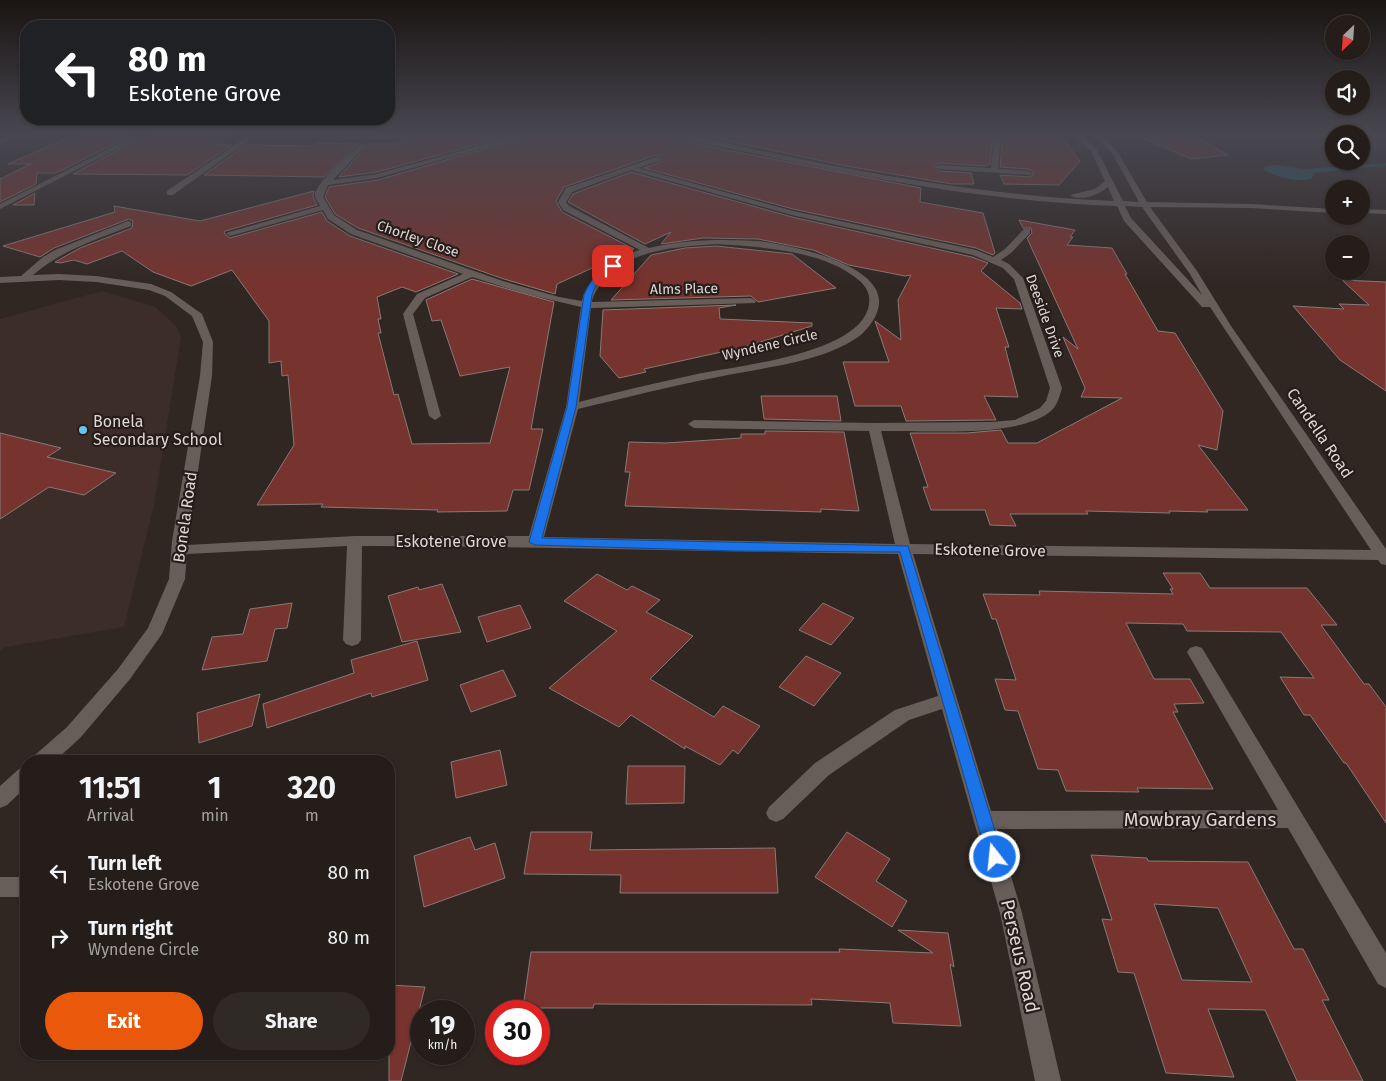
<!DOCTYPE html>
<html lang="en">
<head>
<meta charset="utf-8">
<style>
	body { margin:0; font-family:"Fira Sans",sans-serif; background:#302a27; color:#f1f3f6; height:100vh; display:flex; flex-direction:column; font-size:19px; white-space:nowrap }
	* { box-sizing:border-box; margin:0 }
	p { font-size:16px; color:#a3a2a2 }
	.icon { flex:none; width:28px; height:28px; fill:none; stroke:currentColor; stroke-width:2; stroke-linecap:round; stroke-linejoin:round }
	.map { position:relative; flex:1; overflow:hidden }
	.panel { position:absolute; left:20px; top:755px; width:375px; height:305px; display:flex; flex-direction:column; background:#241d1a; border-radius:20px; box-shadow:0 1px 4px #0004,0 0 0 1px #413b39 }
	.panel>* { flex:none }
	.banner { position:absolute; left:20px; top:20px; width:375px; height:105px; border-radius:20px; box-shadow:0 1px 4px #0004,0 0 0 1px #413b39; background:#202124; color:#fff; overflow:hidden }
	.needle { width:32px; rotate:205deg }
	.fabs { position:absolute; left:1325px; top:15px; display:grid; gap:10px }
	.fabs a { display:grid; place-items:center; width:45px; height:45px; border-radius:50%; background:#241d1a; box-shadow:0 1px 4px #0004,0 0 0 1px #413b39; font-size:25px }
	.speed { position:absolute; left:410px; top:1000px; display:flex; gap:10px; font-size:25px; font-weight:700; text-align:center }
	.speed>* { display:grid; place-content:center; width:65px; height:65px; border-radius:50%; background:#241d1a; box-shadow:0 1px 4px #0004,0 0 0 1px #413b39; line-height:1 }
	.speed small { font-size:12px; font-weight:400 }
	.speed .limit { border:8px solid #d22; background:#fff; color:#111 }
	.pin { position:absolute; display:grid; place-items:center; width:42px; height:42px; color:#fff; margin:-21px; border-radius:10px; box-shadow:0 2px 8px #0006 }
	.me { position:absolute; width:55px; margin:-28px; rotate:344deg; stroke-linejoin:round; filter:drop-shadow(0 0 4px #0008) }
	.turn { display:flex; align-items:center; gap:18px; height:105px; padding:0 25px; font-size:22px }
	.turn .icon { width:65px; height:65px; stroke-width:2.5 }
	.turn b { display:block; font-size:35px; line-height:42px }
	.eta { display:flex; justify-content:space-evenly; align-items:center; height:85px; text-align:center }
	.eta b { font-size:30px; font-weight:700; line-height:35px }
	.button { display:flex; gap:10px; margin-top:auto; padding:10px 25px }
	.button a { flex:1; height:58px; border-radius:30px; background:#ea580c; color:#fff; font-size:20px; font-weight:700; line-height:58px; text-align:center }
	.button a+a { background:#302a27; color:#f1f3f6 }
	ul { padding:0; list-style:none }
	li { display:flex; align-items:center; gap:15px; height:65px; padding:0 25px }
	li div { flex:1 }
	li b { display:block; font-size:19px }
	li em { font-style:normal }
	.map>svg:first-child { display:block }
</style>
</head>
<body>
<div class="map">
<svg width="1386" height="1081" viewBox="0 0 1386 1081">
	<rect width="100%" height="100%" fill="#302723"/>
	<polygon fill="#3d2d29" points="102,291 155,307 176,326 181,337 154,505 124,627 5,647 0,651 0,319"/>
	<polygon fill="#225f46" points="288,134 409,134 388,140 288,136"/>
	<path fill="#235863" d="M1386,163V166L1312,173L1314,174L1311,179C1293,182 1279,177 1263,170L1265,166L1275,165L1304,169Z"/>
	<g fill="#77332e" stroke="#867a78" fill-rule="evenodd">
		<polygon points="77,134 134,134 56,173 37,173 36,184 0,202 0,179 31,164 8,164"/>
		<polygon points="148,134 234,134 217,145 232,145 187,175 73,174"/>
		<polygon points="401,134 515,134 377,172 339,177 368,144 400,144"/>
		<polygon points="535,134 673,134 680,139 711,147 921,188 920,202 983,213 995,253 993,255 976,248 793,209 644,168 661,162 660,156 656,155 564,187 556,201 562,212 634,249 557,284 555,294 504,279 358,228 335,214 325,197 329,187 378,180"/>
		<polygon points="696,134 993,134 990,164 985,166 939,163 933,166 939,171 971,173 974,184 952,184 846,166"/>
		<polygon points="1003,134 1059,134 1080,161 1059,185 1004,184 1000,175 1031,177 1034,172 1028,169 1000,167"/>
		<polygon points="1140,137 1197,137 1228,155 1191,159"/>
		<polygon points="318,143 358,144 324,177 204,175 246,145 316,146"/>
		<polygon points="631,172 792,217 972,257 988,263 981,271 1020,303 1022,309 996,308 1009,347 1005,347 1018,397 984,396 996,420 991,420 906,421 901,406 855,406 843,362 889,362 875,321 901,340 898,300 911,275 905,276 849,265 813,250 758,239 703,238 661,244 671,232 645,244 568,202 573,194"/>
		<polygon points="314,191 313,197 317,205 225,231 224,233 230,238 322,212 327,221 350,236 458,274 416,292 402,287 377,297 381,319 378,319 381,333 378,333 394,395 398,394 412,444 490,443 510,367 460,376 441,320 432,321 426,300 472,279 554,302 531,429 543,429 529,490 513,490 507,511 437,512 438,510 321,507 323,504 257,505 294,445 288,375 282,376 281,361 269,363 269,321 232,270 191,286 153,272 122,251 87,264 74,260 60,263 55,262 80,248 132,228 133,221 129,219 54,248 40,257 3,246 115,212 114,206 200,221"/>
		<polygon points="35,193 34,205 13,205"/>
		<polygon points="1019,220 1075,230 1070,237 1073,237 1067,245 1112,248 1127,274 1125,274 1158,331 1175,333 1223,411 1217,450 1198,445 1248,510 1206,510 1208,512 1169,511 1170,513 1086,511 1088,514 1010,514 1016,526 990,525 985,510 931,510 923,487 928,487 910,433 967,433 1001,430 1008,443 1037,443 1122,398 1081,397 1085,388 1063,337 1078,349 1027,238 1032,233 1031,228 1023,228"/>
		<polygon points="716,246 792,254 836,288 758,302 751,296 611,300 651,255 685,248"/>
		<polygon points="1342,280 1386,282 1386,391 1340,360 1293,306 1344,309 1339,304 1369,305"/>
		<polygon points="736,305 719,308 720,319 812,323 812,326 744,347 644,369 646,372 619,378 600,356 603,310"/>
		<polygon points="761,396 837,396 841,421 764,419"/>
		<polygon points="765,431 844,432 859,511 821,509 821,512 625,506 630,472 625,472 629,442 666,443 741,438 741,434 765,434"/>
		<polygon points="0,433 61,448 47,457 116,473 84,495 49,487 0,519"/>
		<polygon points="1163,573 1200,573 1210,588 1307,588 1337,625 1321,625 1364,684 1369,684 1386,707 1386,823 1346,763 1344,763 1310,715 1304,715 1280,677 1314,678 1281,632 1187,631 1183,624 1126,623 1154,679 1190,679 1204,703 1174,704 1178,712 1173,712 1213,789 1137,788 1139,792 1066,791 1058,770 1038,769 1018,711 1005,710 995,679 1016,680 996,619 992,619 983,594 1040,595 1039,591 1173,594 1170,589 1173,589"/>
		<polygon points="597,574 627,590 632,586 660,600 646,612 693,636 650,679 714,717 723,706 760,726 738,754 733,750 720,765 685,746 685,749 631,715 619,727 549,688 617,631 564,601"/>
		<polygon points="442,584 461,632 402,642 388,596 418,587 419,590"/>
		<polygon points="292,603 287,628 275,629 267,661 202,670 212,637 243,634 250,609"/>
		<polygon points="823,603 854,618 831,645 799,630"/>
		<polygon points="520,605 531,628 487,642 478,617"/>
		<polygon points="417,641 428,680 372,697 371,693 267,728 263,704 354,673 351,660"/>
		<polygon points="806,656 841,673 814,706 779,687"/>
		<polygon points="503,670 516,696 471,712 460,685"/>
		<polygon points="260,694 252,726 199,743 197,713"/>
		<polygon points="500,750 507,785 456,798 451,762"/>
		<polygon points="628,766 685,766 684,803 626,804"/>
		<polygon points="531,832 592,832 590,850 775,848 778,893 620,893 621,875 524,874"/>
		<polygon points="847,832 890,859 876,881 907,901 892,927 815,877"/>
		<polygon points="470,837 475,850 495,843 505,878 424,907 414,856"/>
		<path d="M1091,855L1147,858L1148,861L1248,862L1294,949H1303L1329,1000H1322L1363,1081H1297L1265,1010L1208,1009L1234,1077L1166,1073L1134,973L1118,972L1102,919L1112,920ZM1154,904L1218,908L1252,982L1182,980Z"/>
		<polygon points="898,930 948,933 954,967 950,964 961,1026 893,1023 890,1003 811,999 812,1005 594,1004 593,1008 523,1008 531,952 840,952 839,949 933,953"/>
		<polygon points="389,985 425,987 401,1081 389,1081"/>
	</g>
	<g fill="none" stroke-linecap="round" stroke-linejoin="round">
		<g fill="#685e59" fill-rule="evenodd">
			<polygon points="13,134 22,134 0,144 0,140"/>
			<polygon points="138,134 146,134 0,209 0,204"/>
			<polygon points="251,134 258,134 173,195 167,195 167,191"/>
			<path d="M522,134H533L377,178L328,185L323,197L334,215L357,230L503,281L559,297L582,301C586,277 618,256 640,250L563,210L558,202L566,188L656,157H659V161L638,168L793,211L976,250L993,257L1005,249L1024,229H1030V233L1011,253L1001,260L1009,264L1023,278L1062,388C1059,398 1057,408 1047,414C1011,438 925,430 881,431L910,544L1371,550L1210,307H1202L1124,221L1117,206C994,202 872,179 752,153C735,149 687,142 675,134H687C827,167 970,195 1114,201L1108,187C1099,195 1080,202 1070,195L1095,189L1105,181L1091,151L1073,134H1080L1097,150L1123,201L1139,202L1112,153L1093,134H1100L1117,151L1147,202L1251,204L1334,209V213L1251,208L1150,207L1197,271L1231,326L1386,549V565L1381,564L1378,560L913,554L991,811L1278,810L1187,652L1190,648L1196,646L1202,648L1386,953V988L1378,984L1288,828L997,829L1022,913L1061,1081H1035L1000,913L942,709L909,720L829,775L783,819L776,822L769,819L766,813L769,807L815,763L895,710L938,696L898,554C719,552 541,546 362,546L361,640L358,644L352,646L346,644L343,640L347,546L187,554L185,579L162,634L130,679L81,737L55,761H32L35,755L67,727L118,669L148,628L169,579L172,541L200,376L203,342L192,316L165,296L149,290L96,282L59,280L0,283V277L21,276L43,257L55,250L128,221L131,222V226C95,240 62,250 33,275L59,274L96,276L151,284L171,292L202,314L213,342L212,376L187,545L355,536H529L566,407L581,307L526,294L472,277L425,298L413,314L441,416L435,420L429,416L403,314L417,294L463,274L351,234L328,219L323,210L230,236L226,233L320,206C319,203 315,199 315,195C315,183 351,153 361,144L366,145L333,180L377,174ZM631,170L792,215L973,255L1003,268L1014,279L1050,388L1046,401L1040,408L1015,420L991,422L874,423L694,420L688,424L694,428L869,431L895,544L544,537L578,409C624,398 671,386 718,377C763,367 825,363 862,334C869,327 876,318 878,309C891,265 788,244 758,241C721,239 685,239 649,248L569,206L566,202L572,192ZM1125,206L1142,207L1190,274L1202,295L1131,218ZM716,244C761,247 826,250 861,282C869,290 871,299 868,309C854,355 735,366 693,375C655,383 617,392 579,402L591,308L755,303L756,301L751,298L592,302C593,295 596,291 600,285C626,249 676,247 716,244Z"/>
			<polygon points="995,134 1001,134 998,169 1028,171 1032,173 1031,175 939,169 935,167 939,165 991,168"/>
			<polygon points="1361,209 1386,210 1386,214 1361,213"/>
			<polygon points="26,767 26,787 7,805 0,808 0,786 19,769"/>
			<rect x="0" y="877" width="26" height="20"/>
		</g>
	</g>
	<linearGradient id="sky" x2="0" y2="1"><stop stop-color="#1a1513"/><stop offset="0.47" stop-color="#484750"/><stop offset="1" stop-color="#484750" stop-opacity="0"/></linearGradient>
	<rect width="1386" height="285" fill="url(#sky)"/>
	<path fill="#1a73e8" stroke="#114b97" d="M613,264L616,266C605,276 597,280 592,295L576,407L542,538L908,546L1003,857L1001,862L995,865L989,862L987,857L900,552L737,551L535,545L529,542L567,407L584,295C590,281 598,270 613,264Z"/>
	<circle fill="#65c5ef" stroke="#261d1a" stroke-width="2" cx="83" cy="430" r="5"/>
	<g text-anchor="middle" dominant-baseline="central" stroke-width="4.5" stroke-linejoin="round" paint-order="stroke">
		<g font-size="14" fill="#ded7d5" stroke="#261d1a">
			<text transform="translate(418 239) rotate(19)">Chorley Close</text>
			<text transform="translate(684 289) rotate(-1)">Alms Place</text>
			<text transform="translate(1045 316) rotate(70)">Deeside Drive</text>
			<text transform="translate(770 345) rotate(-13)">Wyndene Circle</text>
		</g>
		<g font-size="16" fill="#ded7d5" stroke="#261d1a" text-anchor="start">
			<text x="93" y="421">Bonela<tspan x="93" dy="18">Secondary School</tspan></text>
		</g>
		<g font-size="16" fill="#ded7d5" stroke="#261d1a">
			<text transform="translate(1320 433) rotate(56)">Candella Road</text>
			<text transform="translate(185 517) rotate(-82)">Bonela Road</text>
			<text x="451" y="541">Eskotene Grove</text>
			<text transform="translate(990 550) rotate(1)">Eskotene Grove</text>
		</g>
		<g font-size="19" fill="#ded7d5" stroke="#261d1a">
			<text x="1200" y="819">Mowbray Gardens</text>
			<text transform="translate(1020 956) rotate(77)">Perseus Road</text>
		</g>
	</g>
</svg>
<div class="fabs">
<a><svg class="needle" viewBox="-14 -14 28 28"><path d="M0-13l5 13h-10z" fill="#e53935"/><path d="M0 13l5-13h-10z" fill="#a3a2a2"/></svg></a>
<a><svg class="icon" aria-label="sound" viewBox="0 0 24 24"><path d="M4 9h4l5-4v14l-5-4H4zM17 9q2 3 0 6"/></svg></a>
<a><svg class="icon" aria-label="search" viewBox="0 0 24 24"><circle cx="10" cy="10" r="6"/><path d="M15 15l6 6"/></svg></a>
<a>+</a>
<a>−</a>
</div>
<div class="speed"><div>19<small>km/h</small></div><div class="limit">30</div></div>
<div class="pin" style="left:613px;top:266px;background:#d93025"><svg class="icon" aria-label="arrive" viewBox="0 0 24 24"><path d="M6 21V4h12l-3 4 3 4H6"/></svg></div>
<svg class="me" style="left:995px;top:857px" viewBox="-20 -20 40 40"><circle r="17" fill="#1a73e8" stroke="#fff" stroke-width="3"/><path d="M0-11L8 9 0 5-8 9z" fill="#fff"/></svg>
<div class="banner">
<div class="turn"><svg class="icon" aria-label="left" viewBox="0 0 24 24"><path d="M17 20v-9H6M10 6l-5 5 5 5"/></svg><div><b>80 m</b>Eskotene Grove</div></div>
</div>
<section class="panel">
<div class="eta">
<div><b>11:51</b><p>Arrival</p></div>
<div><b>1</b><p>min</p></div>
<div><b>320</b><p>m</p></div>
</div>
<ul>
<li><svg class="icon" aria-label="left" viewBox="0 0 24 24"><path d="M17 20v-9H6M10 6l-5 5 5 5"/></svg><div><b>Turn left</b><p>Eskotene Grove</p></div><em>80 m</em></li>
<li><svg class="icon" aria-label="right" viewBox="0 0 24 24"><path d="M7 20v-9h11M14 6l5 5-5 5"/></svg><div><b>Turn right</b><p>Wyndene Circle</p></div><em>80 m</em></li>
</ul>
<div class="button"><a>Exit</a><a>Share</a></div>
</section>
</div>
</body>
</html>
